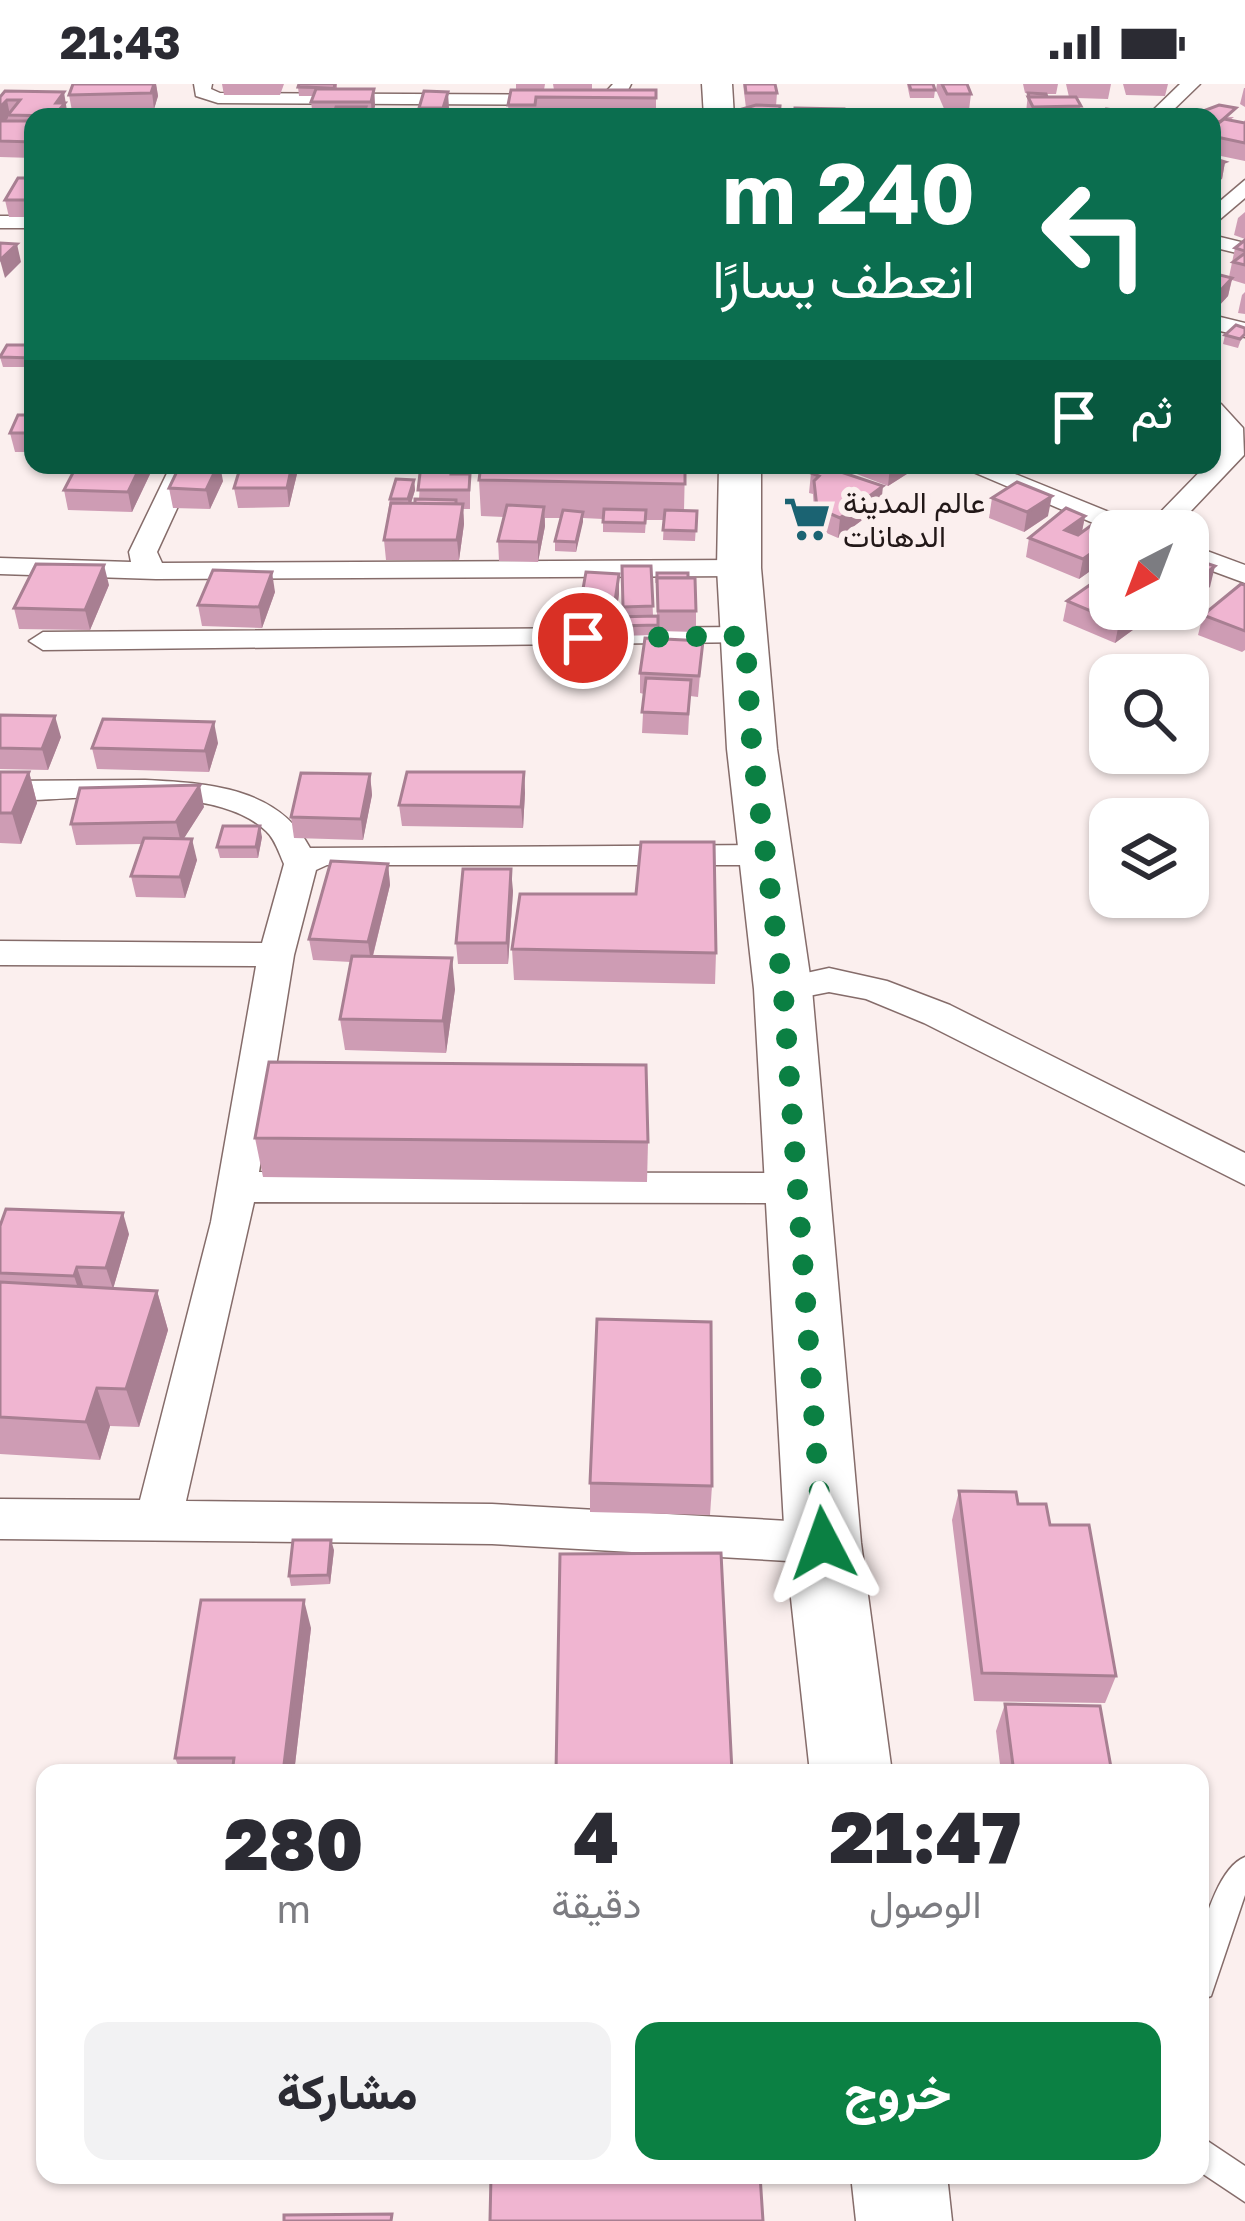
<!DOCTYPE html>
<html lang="ar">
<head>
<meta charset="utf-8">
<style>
	body { margin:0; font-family:"Golos Text",Vazirmatn,sans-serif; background:#f2f2f3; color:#2b2b33; direction:rtl; height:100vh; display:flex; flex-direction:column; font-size:45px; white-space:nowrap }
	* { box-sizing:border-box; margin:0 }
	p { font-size:39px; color:#7c7c81 }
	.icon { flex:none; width:66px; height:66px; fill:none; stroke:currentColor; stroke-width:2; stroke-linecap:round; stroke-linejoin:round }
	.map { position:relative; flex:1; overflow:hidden; direction:ltr }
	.sheet { position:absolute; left:36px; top:1680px; width:1173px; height:420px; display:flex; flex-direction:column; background:#fff; border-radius:24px; box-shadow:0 3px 9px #0004; direction:rtl }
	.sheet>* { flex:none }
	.top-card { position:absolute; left:24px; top:24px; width:1197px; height:366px; border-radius:24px; box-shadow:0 3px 9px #0004; direction:rtl; background:#0b6e4f; color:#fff; overflow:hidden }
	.needle { width:78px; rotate:222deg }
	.tools { position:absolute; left:1089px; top:426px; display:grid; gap:24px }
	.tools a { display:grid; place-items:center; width:120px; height:120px; border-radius:24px; background:#fff; box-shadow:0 3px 9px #0004; font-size:60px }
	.pin { position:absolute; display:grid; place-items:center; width:102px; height:102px; color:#fff; margin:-51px; border:6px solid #fff; border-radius:50%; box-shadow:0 3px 12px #0007 }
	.me { position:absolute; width:132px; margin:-66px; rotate:356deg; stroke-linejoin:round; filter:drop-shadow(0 0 9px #0008) }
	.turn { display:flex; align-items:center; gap:42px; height:252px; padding:0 48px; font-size:54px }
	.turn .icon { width:156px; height:156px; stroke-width:2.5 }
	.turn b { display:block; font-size:84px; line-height:102px }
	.then { display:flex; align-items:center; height:114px; padding:0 48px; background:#0003; gap:24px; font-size:45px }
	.eta { display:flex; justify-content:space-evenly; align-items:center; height:204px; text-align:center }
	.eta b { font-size:72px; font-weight:800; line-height:84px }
	.action { display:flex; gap:24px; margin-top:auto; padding:24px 48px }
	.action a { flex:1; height:138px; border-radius:24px; background:#0b8043; color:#fff; font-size:48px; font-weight:800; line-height:138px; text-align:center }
	.action a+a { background:#f2f2f3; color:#2b2b33 }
	.status { display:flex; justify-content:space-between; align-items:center; height:84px; padding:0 60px; background:#fff; direction:ltr }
	.status svg { height:33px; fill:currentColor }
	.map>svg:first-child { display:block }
</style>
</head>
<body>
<div class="status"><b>21:43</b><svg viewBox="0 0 49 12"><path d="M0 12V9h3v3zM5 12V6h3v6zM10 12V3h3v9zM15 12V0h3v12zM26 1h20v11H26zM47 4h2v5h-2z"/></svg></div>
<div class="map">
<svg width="1245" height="2137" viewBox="0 0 1245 2137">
	<rect width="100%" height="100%" fill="#fbefee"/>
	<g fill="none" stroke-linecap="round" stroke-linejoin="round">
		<defs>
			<g id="service">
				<path d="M1245,1773V1811L1211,1912L1200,1916C1200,1897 1197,1875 1200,1857C1205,1832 1221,1782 1245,1773Z"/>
				<polygon points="1200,2052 1245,2082 1245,2118 1200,2088"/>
			</g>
			<g id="minor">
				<polygon points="194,0 212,0 211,5 220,9 603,11 613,0 631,0 622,18 603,21 218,19 196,12"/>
				<polygon points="1180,0 1200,0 1166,33 1146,33"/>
				<polygon points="1245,96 1245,114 1212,142 1212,124"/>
				<rect x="0" y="132" width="33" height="12"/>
				<polygon points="1212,151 1245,159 1245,171 1212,163"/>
				<polygon points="1212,231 1245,239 1245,253 1212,245"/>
				<polygon points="1212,318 1221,320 1243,344 1244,371 1172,447 1112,447 957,381 993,381 1146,443 1218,369"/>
				<polygon points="171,381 197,381 157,468 162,479 739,476 753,484 739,492 156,495 0,490 0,474 131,478 129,468"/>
				<polygon points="1188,460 1245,481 1245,499 1188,478"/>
				<polygon points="745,543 759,552 755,558 43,566 29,557 43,548"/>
				<path d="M145,696C207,699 278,703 310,764L765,761L777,764L782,771L777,778L765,781H327L316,786L294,871L259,1088L797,1089L811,1094L817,1104L811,1114L797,1119L254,1118L186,1417L492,1420L823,1439L840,1445L846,1459L840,1473L823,1479L492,1460L0,1455V1415L140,1416L211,1138L256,882L0,881V857L262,859L284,780C279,769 275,755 266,747C214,696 69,717 0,717V697Z"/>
				<polygon points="829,884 887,897 950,921 1245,1069 1245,1101 924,939 866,915 829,908 783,917 770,913 765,905 770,897"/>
			</g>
			<g id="primary">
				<polygon points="702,0 732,0 734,33 704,33"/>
				<polygon points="719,381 761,381 761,484 777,665 812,905 861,1459 892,1689 810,1689 785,1459 754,905 727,665 717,484"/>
				<polygon points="851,2091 947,2091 952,2137 856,2137"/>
			</g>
		</defs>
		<use href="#service" stroke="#856c6a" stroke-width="3"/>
		<use href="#minor" stroke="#856c6a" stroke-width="3"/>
		<use href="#primary" stroke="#856c6a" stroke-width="3"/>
		<use href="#service" fill="#fff" fill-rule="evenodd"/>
		<use href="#minor" fill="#fff" fill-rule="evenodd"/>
		<use href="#primary" fill="#fff" fill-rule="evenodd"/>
	</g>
	<g fill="#ce9cb4">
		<polygon points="73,0 156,0 158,12 154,25 72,27 69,11"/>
		<polygon points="222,0 284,0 280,11 224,11"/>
		<polygon points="337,0 337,5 374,5 375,22 372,33 313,33 311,18 314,12 299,12 298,3"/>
		<polygon points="516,0 545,0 544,6 554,6 553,0 592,0 592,6 656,6 656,30 536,29 536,33 509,33 508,21 516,6"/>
		<polygon points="743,0 775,0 777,9 776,22 746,24"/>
		<polygon points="907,0 933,0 935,6 934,14 910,14"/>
		<polygon points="937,0 967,0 971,10 969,26 945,27 936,6"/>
		<polygon points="1023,0 1058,0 1056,10 1046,10 1047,13 1069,13 1066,0 1111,0 1108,15 1076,14 1084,33 1028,33 1026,29 1028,9 1035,9 1025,9"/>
		<polygon points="1123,0 1168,0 1165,12 1126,11"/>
		<polygon points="1244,4 1245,4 1245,23 1240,20"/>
		<polygon points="0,13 67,24 68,33 33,33 33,74 0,73"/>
		<polygon points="419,24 449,24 448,28 457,33 419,33"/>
		<polygon points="1190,32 1234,33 1230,36 1243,39 1245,36 1245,77 1216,71 1215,75 1225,78 1222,95 1212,99 1212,33"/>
		<polygon points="33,83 33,133 9,133 5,116"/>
		<polygon points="1245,128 1245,155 1234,151 1238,134"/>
		<polygon points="1245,156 1245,200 1232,196 1228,212 1216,225 1212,224 1212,189 1229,193 1235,164"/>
		<polygon points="33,193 33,221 31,221 27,202"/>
		<polygon points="1245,208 1245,230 1238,229 1242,211"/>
		<polygon points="1245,244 1238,264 1223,260 1225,251"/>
		<polygon points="33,261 33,283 3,283 0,273"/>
		<polygon points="33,331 33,368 15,368 10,349"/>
		<polygon points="77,381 149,381 151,388 132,428 68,426 64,406"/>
		<polygon points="421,381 453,381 453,390 470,390 470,425 463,425 464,440 459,476 386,476 384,456 390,415 414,396 415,406 411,420 415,420 419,415"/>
		<polygon points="685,381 684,427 697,427 695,457 663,456 664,436 646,436 645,449 603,448 603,435 583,434 576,468 555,467 555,457 561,434 545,434 545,442 538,478 499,477 498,457 504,433 481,432 479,396"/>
		<polygon points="833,381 921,381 888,402"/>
		<polygon points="811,389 881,422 838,454 815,444 813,410 809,409"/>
		<polygon points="297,390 289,423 238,424 234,404"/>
		<polygon points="223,397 210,425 173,424 169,404"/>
		<polygon points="992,414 1048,432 1024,448 989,434"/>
		<polygon points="1085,432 1082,448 1110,447 1110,473 1079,495 1026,473 1029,454"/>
		<polygon points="622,482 651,482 653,532 657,532 657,489 696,527 696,548 658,547 658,551 614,552 613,537 581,536 581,516 619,490 619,510 616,533 623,533"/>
		<polygon points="109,501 90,546 19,545 14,524"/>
		<polygon points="1245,501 1245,566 1242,568 1198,551 1203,531"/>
		<polygon points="275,508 262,544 202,542 198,521"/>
		<polygon points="1067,517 1141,540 1115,559 1063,537"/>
		<polygon points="703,557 698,613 690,612 688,651 642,649 644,610 640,609 640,589"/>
		<polygon points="0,631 61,653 48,686 0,685"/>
		<polygon points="218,659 209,688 97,685 92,664"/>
		<polygon points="0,688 29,688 37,719 21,760 0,759"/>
		<polygon points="524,688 525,709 523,744 402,742 399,721"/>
		<polygon points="370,690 372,711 363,756 294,754 291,733"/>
		<polygon points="204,723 184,754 197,776 185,814 136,813 131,792 142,760 76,761 71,740"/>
		<polygon points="262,753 258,774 220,774 217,763"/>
		<polygon points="388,780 390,801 373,872 455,905 446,969 345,966 340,935 351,878 313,876 309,855"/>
		<polygon points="513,807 508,880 458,880 456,859"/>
		<polygon points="636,810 716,869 715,900 514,896 512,865"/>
		<polygon points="255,1054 648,1058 647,1098 263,1093"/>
		<polygon points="0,1142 129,1150 113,1205 157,1207 168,1246 139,1343 110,1342 100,1376 0,1370"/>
		<polygon points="590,1399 712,1402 710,1431 590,1428"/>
		<polygon points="959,1407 1018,1420 1050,1441 1116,1592 1105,1619 974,1617 952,1436"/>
		<polygon points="334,1466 330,1500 291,1502 289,1492"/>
		<polygon points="311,1544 294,1689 181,1689 175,1674"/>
		<polygon points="1005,1620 1112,1689 1001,1689 996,1647"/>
	</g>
	<g fill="#a87f92">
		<polygon points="151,0 156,0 158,12 154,25"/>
		<polygon points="374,5 375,22 372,33 371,18"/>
		<polygon points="64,8 68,33 54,33 56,19"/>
		<polygon points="448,8 449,24 447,33 444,33 443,24"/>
		<polygon points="7,16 10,31 8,31 8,34 0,44 0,23"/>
		<polygon points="1217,70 1214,82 1225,78 1222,95 1212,99 1212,74"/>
		<polygon points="17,160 21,178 5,194 0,176"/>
		<polygon points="1232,194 1228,212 1216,225 1220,207"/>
		<polygon points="141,381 149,381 151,388 132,428 128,408"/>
		<polygon points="218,381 220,381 223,397 210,425 206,406"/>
		<polygon points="292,381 295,381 297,390 289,423 287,404"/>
		<polygon points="892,381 921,381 888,402 890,382"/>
		<polygon points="414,396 415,406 409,425 408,415"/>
		<polygon points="883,402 881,422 838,454 840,434"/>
		<polygon points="1052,412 1048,432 1024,448 1027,428"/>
		<polygon points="463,420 464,440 459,476 457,456"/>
		<polygon points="544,423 545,442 538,478 538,458"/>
		<polygon points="583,428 583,438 576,468 576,458"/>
		<polygon points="1085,432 1081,452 1065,446"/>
		<polygon points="1110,456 1110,473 1079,495 1083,475"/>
		<polygon points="104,481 109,501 90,546 85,526"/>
		<polygon points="1215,482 1210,503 1188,521 1188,504"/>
		<polygon points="272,488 275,508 262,544 259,523"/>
		<polygon points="619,490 619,510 615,538 615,517"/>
		<polygon points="1138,525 1144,525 1141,540 1115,559 1119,539"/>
		<polygon points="55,632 61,653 48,686 42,665"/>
		<polygon points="214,638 218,659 209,688 205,667"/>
		<polygon points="29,688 37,719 21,760 12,729"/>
		<polygon points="524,688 525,709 523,744 521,723"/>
		<polygon points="370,690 372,711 363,756 361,735"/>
		<polygon points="200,701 204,723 181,759 176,738"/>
		<polygon points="260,742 262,753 258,774 256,763"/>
		<polygon points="192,755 197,776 185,814 180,793"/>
		<polygon points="388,780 390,801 371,879 368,858"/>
		<polygon points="511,785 513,807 508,880 507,859"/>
		<polygon points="452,874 455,905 446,969 443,937"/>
		<polygon points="123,1129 129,1150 113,1205 106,1184"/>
		<polygon points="77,1183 84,1204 81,1213 74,1192"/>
		<polygon points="157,1207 168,1246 139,1343 126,1305"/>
		<polygon points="97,1304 110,1342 100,1376 86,1338"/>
		<polygon points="331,1456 334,1466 330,1500 328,1491"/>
		<polygon points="304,1516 311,1544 294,1689 283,1689"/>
	</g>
	<g fill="#f0b5d1" stroke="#a87f92" stroke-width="3">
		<polygon points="73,0 154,0 151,9 69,11"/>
		<polygon points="299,0 335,0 334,4 298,3"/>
		<polygon points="745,0 775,0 777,9 746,9"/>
		<polygon points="909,0 933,0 935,6 911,6"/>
		<polygon points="942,0 967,0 971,10 947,10"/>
		<polygon points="316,5 374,5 371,18 311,18"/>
		<polygon points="511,6 656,6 656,14 536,13 535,21 508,21"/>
		<polygon points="5,7 64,8 56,19 65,19 54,32 8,31 20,16 7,16 0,23 0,13"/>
		<polygon points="424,7 448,8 443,24 419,24"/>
		<polygon points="1028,9 1046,10 1047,13 1029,13"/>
		<polygon points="1028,13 1076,13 1081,22 1033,23"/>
		<polygon points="756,21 780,22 779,33 738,33 739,26"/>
		<polygon points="1219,21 1236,24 1220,38 1212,36 1212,33 1190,32"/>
		<polygon points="336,23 366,23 363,33 333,33"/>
		<polygon points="795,24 844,25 844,33 795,33"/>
		<polygon points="1041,25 1082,26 1084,33 1043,33"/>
		<polygon points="1106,25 1139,29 1137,33 1101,33"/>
		<polygon points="424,28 457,28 454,33 422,33"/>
		<polygon points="1224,35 1245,39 1245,59 1212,52 1212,44"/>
		<polygon points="0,37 33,37 33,58 0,57"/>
		<polygon points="1212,69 1217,70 1212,74 1225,78 1212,83"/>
		<polygon points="31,83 33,83 33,94 25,94"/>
		<polygon points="18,94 33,94 33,116 5,116"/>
		<polygon points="1245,156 1245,167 1235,164"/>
		<polygon points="0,159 17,160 0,176"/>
		<polygon points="1245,169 1245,181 1233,178"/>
		<polygon points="1212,189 1232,194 1220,207 1212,205"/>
		<polygon points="1236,241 1245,244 1245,250 1240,255 1225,251"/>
		<polygon points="7,261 33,261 33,274 0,273"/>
		<polygon points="18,331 33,331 33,349 10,349"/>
		<polygon points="77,381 141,381 128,408 64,406"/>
		<polygon points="180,381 218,381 206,406 169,404"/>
		<polygon points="241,381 292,381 287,404 234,404"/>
		<polygon points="421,381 452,381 451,390 470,390 469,406 418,406"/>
		<polygon points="481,381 685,381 685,400 479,396"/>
		<polygon points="823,382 883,402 840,434 817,424 814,397 819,392 811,389"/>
		<polygon points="396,395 414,396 408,415 390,415"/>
		<polygon points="1017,398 1052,412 1027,428 992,414"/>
		<polygon points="415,415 456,416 456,420 415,420"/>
		<polygon points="391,419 463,420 457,456 384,456"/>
		<polygon points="507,421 544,423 538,458 498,457"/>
		<polygon points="1066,424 1085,432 1065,446 1078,451 1100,435 1125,445 1122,447 1110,447 1110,456 1083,475 1029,454"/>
		<polygon points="604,425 646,426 645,439 603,438"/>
		<polygon points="563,426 583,428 576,458 555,457"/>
		<polygon points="665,426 697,427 696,447 663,446"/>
		<polygon points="1188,473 1215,482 1188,504"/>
		<polygon points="36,480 104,481 85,526 14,524"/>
		<polygon points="622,482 651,482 653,522 623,523"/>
		<polygon points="213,486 272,488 259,523 198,521"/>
		<polygon points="586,488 619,490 615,517 581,516"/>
		<polygon points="657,489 688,489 688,494 657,494 657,499"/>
		<polygon points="657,494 695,494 696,527 658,527"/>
		<polygon points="1094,498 1110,505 1110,525 1138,525 1119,539 1067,517"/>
		<polygon points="1241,500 1245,501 1245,547 1203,531"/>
		<polygon points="658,532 658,541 614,542 613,533"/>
		<polygon points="645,554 703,557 699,592 640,589"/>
		<polygon points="646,594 691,596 688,630 642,628"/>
		<polygon points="0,631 55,632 42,665 0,664"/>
		<polygon points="103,635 214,638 205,667 92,664"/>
		<polygon points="0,688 29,688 12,729 0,729"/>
		<polygon points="407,688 524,688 521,723 399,721"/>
		<polygon points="301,689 370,690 361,735 291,733"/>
		<polygon points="200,701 176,738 71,740 80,704"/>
		<polygon points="223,742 260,742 256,763 217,763"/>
		<polygon points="144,754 192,755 180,793 131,792"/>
		<polygon points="641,758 714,758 716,869 512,865 520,810 636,810"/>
		<polygon points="331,777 388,780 368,858 309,855"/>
		<polygon points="463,785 511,785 507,859 456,859"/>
		<polygon points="352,872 452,874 443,937 340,935"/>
		<polygon points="269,978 646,981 648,1058 255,1054"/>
		<polygon points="6,1125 123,1129 106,1184 77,1183 74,1192 0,1189 0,1142"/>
		<polygon points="0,1198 157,1207 126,1305 97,1304 86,1338 0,1333"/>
		<polygon points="597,1235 711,1238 712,1402 590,1399"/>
		<polygon points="959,1407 1016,1408 1018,1420 1046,1420 1050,1441 1089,1441 1116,1592 982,1589"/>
		<polygon points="293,1456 331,1456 328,1491 289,1492"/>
		<polygon points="721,1469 732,1688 556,1688 560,1470"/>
		<polygon points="201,1516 304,1516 283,1689 232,1689 234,1674 175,1674"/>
		<polygon points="1005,1620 1100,1622 1112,1689 1014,1689"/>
		<polygon points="491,2091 760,2091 763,2137 490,2137"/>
		<polygon points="392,2130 391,2137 284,2137 284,2131"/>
	</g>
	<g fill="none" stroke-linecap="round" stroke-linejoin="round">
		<polyline stroke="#0b8043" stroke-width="21" stroke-dasharray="0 37.8" points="583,554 745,552 752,665 783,905 823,1459"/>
	</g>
	<defs>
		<symbol id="supermarket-bare" viewBox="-9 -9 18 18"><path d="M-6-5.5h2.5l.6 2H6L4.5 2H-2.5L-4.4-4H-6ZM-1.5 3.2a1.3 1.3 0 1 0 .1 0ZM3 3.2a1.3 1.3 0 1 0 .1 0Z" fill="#1b6372" stroke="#fbefee" stroke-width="2.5" paint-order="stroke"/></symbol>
	</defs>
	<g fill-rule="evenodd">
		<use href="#supermarket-bare" x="774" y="402" width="66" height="66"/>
	</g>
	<g text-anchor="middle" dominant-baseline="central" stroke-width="12" stroke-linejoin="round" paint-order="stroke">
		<g font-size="30" fill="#221818" stroke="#fbefee" text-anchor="start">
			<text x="843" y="418">عالم المدينة<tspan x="843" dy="34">الدهانات</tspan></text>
		</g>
	</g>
</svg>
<div class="tools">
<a><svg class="needle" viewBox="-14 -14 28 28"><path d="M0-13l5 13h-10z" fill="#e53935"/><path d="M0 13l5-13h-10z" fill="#7c7c81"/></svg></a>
<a><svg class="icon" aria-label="search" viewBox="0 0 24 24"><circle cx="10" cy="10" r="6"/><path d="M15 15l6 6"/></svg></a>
<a><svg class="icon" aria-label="layers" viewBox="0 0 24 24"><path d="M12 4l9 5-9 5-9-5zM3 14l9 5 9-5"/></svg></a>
</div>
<div class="pin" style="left:583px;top:554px;background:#d93025"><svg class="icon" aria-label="arrive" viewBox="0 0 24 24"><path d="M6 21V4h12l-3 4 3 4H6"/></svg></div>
<svg class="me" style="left:823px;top:1459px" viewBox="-20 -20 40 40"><path d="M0-17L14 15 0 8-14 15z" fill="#0b8043" stroke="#fff" stroke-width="4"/></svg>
<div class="top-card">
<div class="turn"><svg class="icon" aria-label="left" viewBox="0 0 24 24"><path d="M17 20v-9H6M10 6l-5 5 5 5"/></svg><div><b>240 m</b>انعطف يسارًا</div></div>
<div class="then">ثم<svg class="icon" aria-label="arrive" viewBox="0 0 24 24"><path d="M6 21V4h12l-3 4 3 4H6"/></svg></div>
</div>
<section class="sheet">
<div class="eta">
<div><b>21:47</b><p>الوصول</p></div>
<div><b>4</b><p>دقيقة</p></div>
<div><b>280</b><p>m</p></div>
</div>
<div class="action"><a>خروج</a><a>مشاركة</a></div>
</section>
</div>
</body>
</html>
